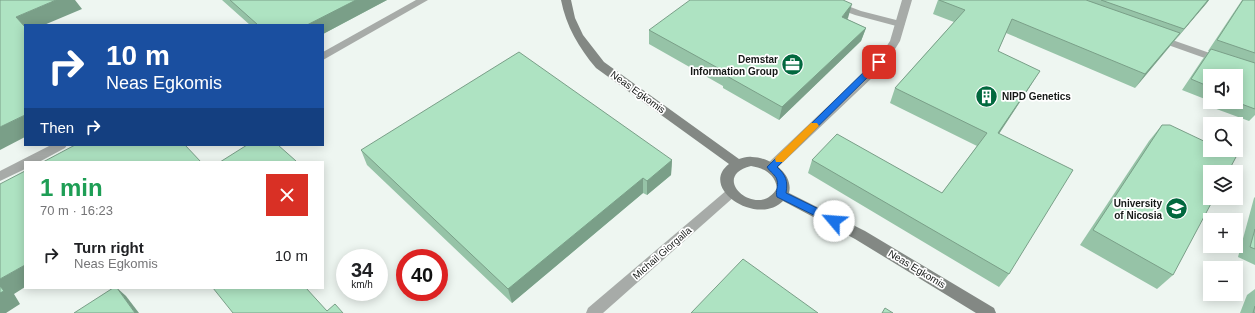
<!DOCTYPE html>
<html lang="en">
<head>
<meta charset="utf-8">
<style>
	body { margin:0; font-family:Arial,sans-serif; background:#f6f6f6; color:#202124; height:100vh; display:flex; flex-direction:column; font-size:15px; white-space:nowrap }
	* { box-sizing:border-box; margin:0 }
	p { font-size:13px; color:#757577 }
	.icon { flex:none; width:22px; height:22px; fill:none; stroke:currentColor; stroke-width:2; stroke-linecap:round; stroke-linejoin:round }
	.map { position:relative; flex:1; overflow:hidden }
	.panel { position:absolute; left:24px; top:161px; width:300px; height:128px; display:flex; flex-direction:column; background:#fff; border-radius:0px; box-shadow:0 2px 10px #0003 }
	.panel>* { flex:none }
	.top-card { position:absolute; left:24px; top:24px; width:300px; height:122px; border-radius:0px; box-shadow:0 2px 10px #0003; background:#1a4fa0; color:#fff; overflow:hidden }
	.fabs { position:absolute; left:1203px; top:69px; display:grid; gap:8px }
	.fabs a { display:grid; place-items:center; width:40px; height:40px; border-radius:0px; background:#fff; box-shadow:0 2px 10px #0003; font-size:20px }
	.speed { position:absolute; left:336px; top:249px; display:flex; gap:8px; font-size:20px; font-weight:700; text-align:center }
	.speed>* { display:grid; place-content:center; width:52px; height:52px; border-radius:50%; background:#fff; box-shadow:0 2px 10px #0003; line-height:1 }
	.speed small { font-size:10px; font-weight:400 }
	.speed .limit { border:6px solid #d22; background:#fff; color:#111 }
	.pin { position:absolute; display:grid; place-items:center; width:34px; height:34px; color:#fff; margin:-17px; border-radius:8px; box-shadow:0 2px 6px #0006 }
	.me { position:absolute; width:44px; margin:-22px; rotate:297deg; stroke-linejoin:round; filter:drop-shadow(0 0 3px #0008) }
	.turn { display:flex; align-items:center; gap:14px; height:84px; padding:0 16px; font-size:18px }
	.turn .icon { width:52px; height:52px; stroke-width:2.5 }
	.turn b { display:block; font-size:28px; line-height:34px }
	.then { display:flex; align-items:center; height:38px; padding:0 16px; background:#0003; gap:8px; font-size:15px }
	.round { display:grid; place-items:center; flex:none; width:42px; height:42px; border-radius:0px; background:#f6f6f6 }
	.overview { display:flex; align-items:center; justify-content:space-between; height:68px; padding:0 16px }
	h1 { font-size:24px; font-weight:700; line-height:30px; color:#1e9e55 }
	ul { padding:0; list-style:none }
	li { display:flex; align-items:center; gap:12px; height:52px; padding:0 16px }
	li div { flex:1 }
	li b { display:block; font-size:15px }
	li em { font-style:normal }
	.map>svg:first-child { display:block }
</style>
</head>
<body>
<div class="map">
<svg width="1255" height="313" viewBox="0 0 1255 313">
	<rect width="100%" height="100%" fill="#eef6f1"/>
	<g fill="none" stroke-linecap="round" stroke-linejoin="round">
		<g fill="#a7aba8" fill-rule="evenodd">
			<polygon points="416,0 428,0 323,60 323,52"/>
			<polygon points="818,0 832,0 861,11 904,22 905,24 900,27 855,15 820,2"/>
			<polygon points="51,145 67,145 65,148 39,162 25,162 25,169 0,181 0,171"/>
		</g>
		<g fill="#a7aba8" fill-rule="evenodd">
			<polygon points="902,0 912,0 900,41 892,54 875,75 775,170 771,172 767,170 765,167 767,164 867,69 884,50 890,41"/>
			<polygon points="1158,35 1224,58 1225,60 1224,62 1216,62 1154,40 1153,38"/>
			<polygon points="731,188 735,190 737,193 735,196 603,313 586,313 588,308 727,190"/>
		</g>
		<path fill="#838884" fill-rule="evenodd" d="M561,0H571L575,18L583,35L604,62L739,159C743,158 748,156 752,157C769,157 794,173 789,193L865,231L994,308L996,313H976L855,239L783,201C757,227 698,188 729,164L596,68C579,48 566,26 561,0ZM751,166C764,168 775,174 777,188C759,221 707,177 751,166Z"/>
	</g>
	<g fill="#96c3a7">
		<polygon points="222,0 387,0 323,34 323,25 250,25"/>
		<polygon points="938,0 1209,0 1135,88 1006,33 998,51 1031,85 999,134 1009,274 999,287 808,173 812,160 942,193 977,146 890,103 895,88 954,22 933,14"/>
		<polygon points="1242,0 1255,0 1255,115 1249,121 1211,107 1213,103 1212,102 1236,102 1236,76 1210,76 1210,101 1182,90 1202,60 1209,51 1208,51"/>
		<polygon points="848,18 847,19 866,28 861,41 779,120 723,88 723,86 649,44 649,30"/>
		<polygon points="1162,125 1173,275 1157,289 1080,245 1149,141"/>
		<polygon points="361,150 672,160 671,175 647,195 643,193 512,303 367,165"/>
		<polygon points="1255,197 1255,265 1238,257 1254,198"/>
		<polygon points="1255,289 1255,313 1240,313 1247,295"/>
	</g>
	<g fill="#7a9f88">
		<polygon points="56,0 75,0 82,9 44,25 25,25 25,28 16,17"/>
		<polygon points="356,0 387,0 323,34 323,25 307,25"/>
		<polygon points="1208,0 1209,0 1206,4 1176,39 1184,29"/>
		<polygon points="852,4 848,18 838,30 842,17"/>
		<polygon points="866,28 861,41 779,120 782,107"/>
		<polygon points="1180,33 1169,47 1135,88 1145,74"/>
		<polygon points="1040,71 1031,85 990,147 998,133"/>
		<polygon points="25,115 25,137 0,150 0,127"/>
		<polygon points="672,160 671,175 647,195 647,181"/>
		<polygon points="643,178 643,193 512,303 508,289"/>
		<polygon points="25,265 25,287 14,294 20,304 6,313 0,313 0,279"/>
		<polygon points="117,288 126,296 139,313 135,313"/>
	</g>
	<g fill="#aee3c2" stroke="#7a9f88">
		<polygon points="0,0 56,0 16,17 25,27 25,115 0,127"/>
		<polygon points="230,0 356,0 307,25 258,25"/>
		<polygon points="690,0 843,0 852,4 842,17 866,28 782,107 725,75 727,73 649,30"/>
		<polygon points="939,0 1086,0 1180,33 1145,74 1012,19 998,51 1040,71 998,133 1073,170 1009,274 812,160 837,134 942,193 987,133 895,88 965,10"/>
		<polygon points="1101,0 1208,0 1184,29"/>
		<polygon points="1243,0 1255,0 1255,53 1217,40"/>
		<polygon points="1211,49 1255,63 1255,109 1236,102 1236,76 1210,76 1210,87 1191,79"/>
		<polygon points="519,52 672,160 647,181 643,178 508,289 361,150"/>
		<polygon points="1162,125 1170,125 1210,144 1210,150 1223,150 1236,157 1228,172 1210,172 1210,198 1214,198 1173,275 1093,230"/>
		<polygon points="75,145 185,145 201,162 43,162"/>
		<polygon points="247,145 278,145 296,161 294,162 220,162"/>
		<polygon points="25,171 25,265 0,279 0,184"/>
		<polygon points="1255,229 1255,249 1250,247"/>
		<polygon points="743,259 818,313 691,313"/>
		<polygon points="0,286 4,291 0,293"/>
		<polygon points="113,288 117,288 135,313 74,313"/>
		<polygon points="213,288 306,288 327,311 335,304 343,313 233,313"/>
		<polygon points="1255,306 1255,313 1253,313"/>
		<polygon points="885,308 893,313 882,313"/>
	</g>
	<path fill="#1a73e8" stroke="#114b97" d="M879,59L883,62L882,63L777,167C786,175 788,181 786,193L837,218L839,221L837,224L834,225L777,197C775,191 779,186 777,180C776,175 770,172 767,167L876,60Z"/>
	<polygon fill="#f59e0b" points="811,123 817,123 819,126 783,162 776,162 775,159 776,157"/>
	<defs>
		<symbol id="office-disc" viewBox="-11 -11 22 22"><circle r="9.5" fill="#01683e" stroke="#fff"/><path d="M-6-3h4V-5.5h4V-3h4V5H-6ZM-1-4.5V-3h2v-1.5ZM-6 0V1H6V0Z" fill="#fff"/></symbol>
		<symbol id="building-disc" viewBox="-11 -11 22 22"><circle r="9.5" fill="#01683e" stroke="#fff"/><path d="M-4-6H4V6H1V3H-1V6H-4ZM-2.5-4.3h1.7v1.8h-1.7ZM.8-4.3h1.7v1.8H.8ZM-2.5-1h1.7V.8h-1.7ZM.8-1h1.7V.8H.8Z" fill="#fff"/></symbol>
		<symbol id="university-disc" viewBox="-11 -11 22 22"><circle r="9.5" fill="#01683e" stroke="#fff"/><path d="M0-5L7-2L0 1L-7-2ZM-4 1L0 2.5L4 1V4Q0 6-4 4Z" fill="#fff"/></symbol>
	</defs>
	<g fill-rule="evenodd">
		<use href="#office-disc" x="780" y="52" width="25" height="25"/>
		<use href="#building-disc" x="974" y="84" width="25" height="25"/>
		<use href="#university-disc" x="1164" y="196" width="25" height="25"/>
	</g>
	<g text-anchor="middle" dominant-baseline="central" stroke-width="3.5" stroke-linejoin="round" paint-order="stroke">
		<g font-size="10" font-weight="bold" fill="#151816" stroke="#fff" text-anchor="end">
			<text x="778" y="59">Demstar<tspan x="778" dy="12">Information Group</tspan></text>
			<text x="1002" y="96" text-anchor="start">NIPD Genetics</text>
			<text x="1162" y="203">University<tspan x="1162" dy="12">of Nicosia</tspan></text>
		</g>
		<g font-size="10" fill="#151816" stroke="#fff">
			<text transform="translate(638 92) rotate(36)">Neas Egkomis</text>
			<text transform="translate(662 253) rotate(-41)">Michail Giorgalla</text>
			<text transform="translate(917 269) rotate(31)">Neas Egkomis</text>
		</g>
	</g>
</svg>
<div class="fabs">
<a><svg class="icon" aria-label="sound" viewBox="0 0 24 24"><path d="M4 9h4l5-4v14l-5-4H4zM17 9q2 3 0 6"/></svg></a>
<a><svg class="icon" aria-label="search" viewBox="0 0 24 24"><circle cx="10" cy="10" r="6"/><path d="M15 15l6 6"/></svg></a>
<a><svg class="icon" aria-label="layers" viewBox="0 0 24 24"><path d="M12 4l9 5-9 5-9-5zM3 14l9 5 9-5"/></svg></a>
<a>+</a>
<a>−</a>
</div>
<div class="speed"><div>34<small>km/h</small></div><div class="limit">40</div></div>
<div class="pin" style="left:879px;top:62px;background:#d93025"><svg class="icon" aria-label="arrive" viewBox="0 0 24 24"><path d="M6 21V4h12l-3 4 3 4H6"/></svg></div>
<svg class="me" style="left:834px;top:221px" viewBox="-20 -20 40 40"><circle r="19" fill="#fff"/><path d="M0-13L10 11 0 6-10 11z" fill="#1a73e8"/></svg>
<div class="top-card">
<div class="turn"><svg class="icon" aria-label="right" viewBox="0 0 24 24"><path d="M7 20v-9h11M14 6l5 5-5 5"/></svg><div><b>10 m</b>Neas Egkomis</div></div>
<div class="then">Then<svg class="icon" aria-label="right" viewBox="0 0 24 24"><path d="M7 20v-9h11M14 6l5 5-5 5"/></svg></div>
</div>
<section class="panel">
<div class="overview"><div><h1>1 min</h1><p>70 m · 16:23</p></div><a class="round" style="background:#d93025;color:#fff"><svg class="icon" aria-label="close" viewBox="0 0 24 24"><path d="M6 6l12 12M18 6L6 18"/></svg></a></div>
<ul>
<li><svg class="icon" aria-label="right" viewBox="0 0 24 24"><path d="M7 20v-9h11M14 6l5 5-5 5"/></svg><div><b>Turn right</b><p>Neas Egkomis</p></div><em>10 m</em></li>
</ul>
</section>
</div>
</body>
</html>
